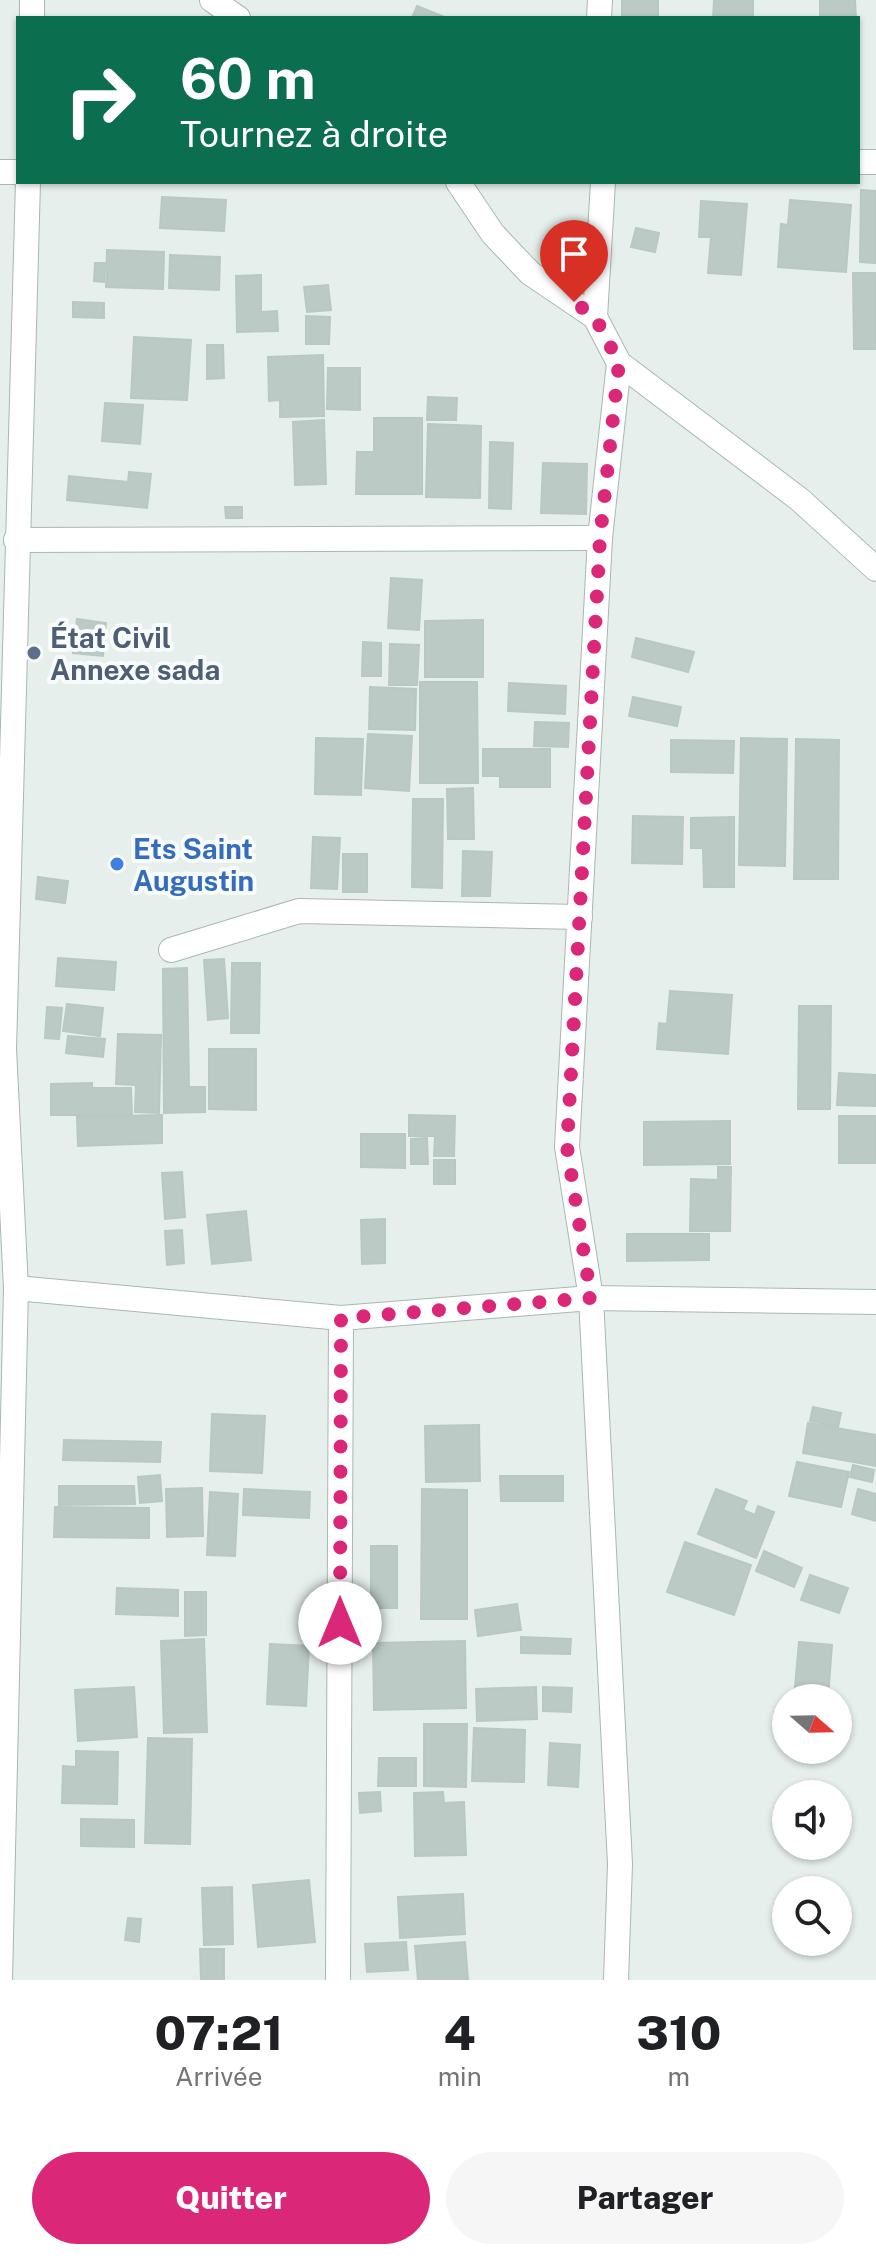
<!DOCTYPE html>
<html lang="fr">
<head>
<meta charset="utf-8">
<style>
	body { margin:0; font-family:"Public Sans",sans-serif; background:#f6f6f6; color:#202124; height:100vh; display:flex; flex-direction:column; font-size:30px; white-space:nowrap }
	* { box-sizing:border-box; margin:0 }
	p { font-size:26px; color:#757577 }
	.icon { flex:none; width:44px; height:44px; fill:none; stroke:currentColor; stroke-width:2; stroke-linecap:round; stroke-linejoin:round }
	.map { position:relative; height:1980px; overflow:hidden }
	.panel { display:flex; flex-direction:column; background:#fff; flex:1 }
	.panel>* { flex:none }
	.banner { position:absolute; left:16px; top:16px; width:844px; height:168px; border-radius:0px; box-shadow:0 2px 6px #0004; background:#0b6e4f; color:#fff; overflow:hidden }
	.needle { width:52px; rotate:110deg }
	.controls { position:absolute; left:772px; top:1684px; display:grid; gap:16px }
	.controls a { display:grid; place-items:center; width:80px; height:80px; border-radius:50%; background:#fff; box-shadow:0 2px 6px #0004; font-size:40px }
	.pin { position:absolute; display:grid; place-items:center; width:68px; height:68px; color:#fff; margin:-82px -34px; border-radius:50% 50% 50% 0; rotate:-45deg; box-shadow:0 0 8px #0007 }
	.pin .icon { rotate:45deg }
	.me { position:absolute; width:88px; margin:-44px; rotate:0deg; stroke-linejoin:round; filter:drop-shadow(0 0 6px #0008) }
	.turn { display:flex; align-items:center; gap:28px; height:168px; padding:0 32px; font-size:36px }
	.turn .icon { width:104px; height:104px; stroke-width:2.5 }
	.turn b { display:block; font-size:56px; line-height:68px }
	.eta { display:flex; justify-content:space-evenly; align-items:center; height:136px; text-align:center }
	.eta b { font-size:48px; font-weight:800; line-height:56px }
	.cta { display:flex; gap:16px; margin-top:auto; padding:16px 32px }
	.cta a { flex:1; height:92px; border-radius:48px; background:#db2777; color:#fff; font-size:32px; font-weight:800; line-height:92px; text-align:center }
	.cta a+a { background:#f6f6f6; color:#202124 }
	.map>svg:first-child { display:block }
</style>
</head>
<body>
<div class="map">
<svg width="876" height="1980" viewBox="0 0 876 1980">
	<rect width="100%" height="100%" fill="#e6efeb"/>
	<g fill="#bbcac4" stroke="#b8c9c2" stroke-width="2">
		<rect x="622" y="0" width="36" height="18"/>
		<polygon points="714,0 753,0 753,18 713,18"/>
		<polygon points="820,0 855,0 856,18 820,18"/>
		<polygon points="417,6 447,18 412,18"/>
		<polygon points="861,190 876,191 876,263 860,262"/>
		<polygon points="162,197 226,200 224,231 160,228"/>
		<polygon points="790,200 851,205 846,272 778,267 781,224 788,225"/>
		<polygon points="701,201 747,204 741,275 708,273 711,237 699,237"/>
		<polygon points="636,228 659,233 655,252 631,247"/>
		<polygon points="107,250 164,252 163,289 106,287"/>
		<polygon points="170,255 220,257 219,290 169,288"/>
		<polygon points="95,263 105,263 104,282 94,281"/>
		<polygon points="853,273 876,273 876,349 854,349"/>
		<polygon points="261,275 261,312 277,311 278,331 237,332 236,276"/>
		<polygon points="328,285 331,310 307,312 304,287"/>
		<polygon points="73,302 104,303 104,318 73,317"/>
		<polygon points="306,316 330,317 329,344 306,344"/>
		<polygon points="134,337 191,340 187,400 131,398"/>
		<polygon points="207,345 223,345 224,378 207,379"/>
		<polygon points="323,355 324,416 280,417 280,400 269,401 268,357"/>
		<polygon points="328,368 360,368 360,410 327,409"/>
		<polygon points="428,397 457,398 456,420 427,420"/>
		<polygon points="105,403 143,405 140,444 102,441"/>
		<polygon points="374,418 422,418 422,494 356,494 357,452 374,452"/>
		<polygon points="324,420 326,484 295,485 293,422"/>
		<polygon points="428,424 481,426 480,498 426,497"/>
		<polygon points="490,442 513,443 511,509 489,508"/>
		<polygon points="543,463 587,464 586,514 541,513"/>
		<polygon points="129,472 151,474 147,508 67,500 69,476 128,482"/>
		<polygon points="225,507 242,507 242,518 226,518"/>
		<polygon points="391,578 422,580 419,630 388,628"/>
		<polygon points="77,619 106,623 103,656 73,653"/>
		<polygon points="483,620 483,677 425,677 425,621"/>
		<polygon points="636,638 694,652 688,672 632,657"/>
		<polygon points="363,642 381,643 381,676 362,676"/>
		<polygon points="390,644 419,645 417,685 389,685"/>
		<polygon points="420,682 477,682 478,783 420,783"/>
		<polygon points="509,683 566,686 565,714 508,711"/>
		<polygon points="370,687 416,689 415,730 369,729"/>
		<polygon points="633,697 681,707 677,726 629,716"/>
		<polygon points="535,722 569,723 568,747 534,746"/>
		<polygon points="368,734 412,736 409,791 365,788"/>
		<polygon points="316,738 363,739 361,795 315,794"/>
		<polygon points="741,738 787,739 785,866 739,865"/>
		<polygon points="796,739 839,740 838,879 794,879"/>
		<polygon points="671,740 734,741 733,773 671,772"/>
		<polygon points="483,749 550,749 550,787 500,787 500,776 483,776"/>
		<polygon points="473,788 474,839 448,839 447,789"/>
		<polygon points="413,799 443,799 442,888 412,887"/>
		<polygon points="633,816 683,817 682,864 632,863"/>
		<polygon points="734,817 734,887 704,887 703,848 691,848 691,818"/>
		<polygon points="313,837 340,838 337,889 311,888"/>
		<polygon points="463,851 492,852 490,896 462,896"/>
		<rect x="343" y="854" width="24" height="38"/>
		<polygon points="38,877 68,881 65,903 36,899"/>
		<polygon points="58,958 116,962 114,990 56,986"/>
		<polygon points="224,959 228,1018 208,1020 204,960"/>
		<polygon points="232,963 260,963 259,1033 231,1033"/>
		<polygon points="187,968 189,1087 205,1087 205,1112 164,1113 163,969"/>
		<polygon points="670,991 732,995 728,1054 657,1049 659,1023 667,1024"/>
		<polygon points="67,1004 103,1008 100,1036 63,1031"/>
		<polygon points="799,1006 831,1006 830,1109 798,1109"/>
		<polygon points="47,1007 62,1008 59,1039 45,1038"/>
		<polygon points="118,1034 161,1035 159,1113 135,1112 136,1085 116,1084"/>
		<polygon points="68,1036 105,1039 103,1057 66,1053"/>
		<polygon points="209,1049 256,1049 256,1110 209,1109"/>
		<polygon points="839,1073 876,1075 876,1106 837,1105"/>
		<polygon points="92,1083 92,1088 131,1088 132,1115 51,1115 51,1084"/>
		<polygon points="162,1115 162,1143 78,1146 77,1117"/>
		<polygon points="409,1115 455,1116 454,1156 434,1156 435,1136 409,1136"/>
		<rect x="839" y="1116" width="37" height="47"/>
		<polygon points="730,1121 730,1164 644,1165 644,1122"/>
		<polygon points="361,1134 405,1134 405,1168 361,1167"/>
		<polygon points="427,1138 428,1164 411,1164 411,1139"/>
		<rect x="434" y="1160" width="21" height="24"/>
		<polygon points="718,1167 731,1167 730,1231 690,1231 691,1179 718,1180"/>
		<polygon points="182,1172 185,1217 165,1219 162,1173"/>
		<polygon points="246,1211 251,1260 212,1264 207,1215"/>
		<polygon points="385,1219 385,1263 362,1264 361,1220"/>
		<polygon points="182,1230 184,1263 167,1265 165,1231"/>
		<polygon points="627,1234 709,1234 709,1260 627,1261"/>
		<polygon points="813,1407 841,1413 838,1427 810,1421"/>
		<polygon points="212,1414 265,1416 262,1473 210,1471"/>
		<polygon points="808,1423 876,1435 876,1466 803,1453"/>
		<polygon points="479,1425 480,1481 426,1482 425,1426"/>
		<polygon points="64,1440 161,1442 160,1462 63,1460"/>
		<polygon points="797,1462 849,1472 841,1507 789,1496"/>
		<polygon points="853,1465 874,1470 872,1482 850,1477"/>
		<polygon points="160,1475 162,1501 140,1503 138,1477"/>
		<polygon points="500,1476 563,1476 563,1501 501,1501"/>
		<polygon points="59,1486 134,1486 135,1504 59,1505"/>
		<polygon points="202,1488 203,1536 167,1537 166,1489"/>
		<polygon points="244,1489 310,1492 309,1518 243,1515"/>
		<polygon points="422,1489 467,1490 467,1619 421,1619"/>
		<polygon points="716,1489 747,1501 743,1510 755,1515 758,1506 774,1512 756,1558 698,1534"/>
		<polygon points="858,1489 876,1494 876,1521 852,1514"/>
		<polygon points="210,1492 238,1494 235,1556 207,1555"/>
		<polygon points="55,1507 149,1508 149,1538 54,1537"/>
		<polygon points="685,1542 751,1565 734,1615 667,1592"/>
		<rect x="371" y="1546" width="26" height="62"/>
		<polygon points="764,1551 802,1568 794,1587 756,1571"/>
		<polygon points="810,1575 848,1588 839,1613 801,1600"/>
		<polygon points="117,1588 178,1590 178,1616 116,1614"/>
		<polygon points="185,1592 206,1592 206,1635 185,1636"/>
		<polygon points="517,1604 521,1630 478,1636 475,1610"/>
		<polygon points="356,1607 368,1608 368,1631 356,1631"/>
		<polygon points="521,1637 571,1639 570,1654 521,1653"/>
		<polygon points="204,1639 207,1732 164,1733 161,1641"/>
		<polygon points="465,1641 466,1708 374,1710 373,1643"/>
		<polygon points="799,1642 832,1645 828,1698 794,1698"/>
		<polygon points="270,1644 309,1646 306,1706 267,1704"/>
		<polygon points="134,1687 137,1737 78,1741 75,1690"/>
		<polygon points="536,1687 537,1719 477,1721 476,1689"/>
		<polygon points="543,1687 572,1688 571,1712 543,1711"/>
		<polygon points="424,1724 467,1724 466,1787 424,1786"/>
		<polygon points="474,1728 525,1730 524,1782 472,1781"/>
		<polygon points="148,1738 192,1739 190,1844 145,1843"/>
		<polygon points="550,1743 580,1745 578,1787 548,1785"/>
		<polygon points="76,1751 118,1752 117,1804 62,1803 63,1766 76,1767"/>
		<polygon points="379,1758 416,1758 416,1786 378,1786"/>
		<polygon points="380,1792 381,1811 360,1813 359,1793"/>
		<polygon points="443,1792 444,1803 464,1802 466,1855 415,1856 414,1793"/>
		<polygon points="81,1819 134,1820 134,1847 81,1846"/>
		<polygon points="309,1880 315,1942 258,1947 253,1885"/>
		<polygon points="232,1887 233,1944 204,1945 202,1888"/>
		<polygon points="463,1894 465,1934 400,1938 398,1897"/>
		<polygon points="128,1918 141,1919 139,1942 125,1940"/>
		<polygon points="406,1942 408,1970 367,1972 365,1944"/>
		<polygon points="465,1942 468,1980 418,1980 415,1946"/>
		<polygon points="200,1949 224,1949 224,1980 201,1980"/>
	</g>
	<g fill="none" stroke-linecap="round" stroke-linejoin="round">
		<defs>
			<g id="minor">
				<polyline points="212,0 238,18"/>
				<polyline points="32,18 32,0"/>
				<polyline points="599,18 600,0"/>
				<polyline points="858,162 876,162"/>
				<polyline points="0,172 18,172"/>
				<polyline points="458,182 493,234 530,273 595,317 619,363 799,499 876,569"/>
				<polyline points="595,317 603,182"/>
				<polyline points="16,540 600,538"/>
				<polyline points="171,950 299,911 580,917"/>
				<polyline points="16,1288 341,1318 591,1298 876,1302"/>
				<polyline points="0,1980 16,1288 4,1049 28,182"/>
				<polyline points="338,1980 341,1318"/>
				<polyline points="616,1980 620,1864 591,1298 567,1147 600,538 619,363"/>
			</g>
		</defs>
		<use href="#minor" stroke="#a8b8b2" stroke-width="26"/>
		<use href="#minor" stroke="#fff" stroke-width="24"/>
	</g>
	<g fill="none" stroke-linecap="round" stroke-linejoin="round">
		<polyline stroke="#db2777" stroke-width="14" stroke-dasharray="0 25.2" points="340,1623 341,1318 591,1298 567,1147 600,538 619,363 595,317 574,302"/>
	</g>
	<circle fill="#5c6f8a" stroke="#f7fbf9" stroke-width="3" cx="34" cy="653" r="8"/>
	<circle fill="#3f7fe0" stroke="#f7fbf9" stroke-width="3" cx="117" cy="864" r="8"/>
	<g text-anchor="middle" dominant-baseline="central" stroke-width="8" stroke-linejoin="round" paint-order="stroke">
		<g font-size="28" font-weight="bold" fill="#4e5e75" stroke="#f7fbf9" text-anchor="start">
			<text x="50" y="637">État Civil<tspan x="50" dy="32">Annexe sada</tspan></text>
		</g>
		<g font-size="28" font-weight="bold" fill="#366cbe" stroke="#f7fbf9" text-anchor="start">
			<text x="133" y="848">Ets Saint<tspan x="133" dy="32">Augustin</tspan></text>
		</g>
	</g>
</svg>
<div class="controls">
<a><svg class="needle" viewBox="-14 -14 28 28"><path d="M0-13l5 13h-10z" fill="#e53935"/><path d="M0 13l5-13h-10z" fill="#757577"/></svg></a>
<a><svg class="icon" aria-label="sound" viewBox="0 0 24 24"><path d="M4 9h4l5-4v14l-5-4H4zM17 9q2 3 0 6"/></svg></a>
<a><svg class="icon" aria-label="search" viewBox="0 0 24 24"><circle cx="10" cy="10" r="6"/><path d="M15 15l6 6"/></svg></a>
</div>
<div class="pin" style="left:574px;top:302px;background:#d93025"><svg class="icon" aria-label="arrive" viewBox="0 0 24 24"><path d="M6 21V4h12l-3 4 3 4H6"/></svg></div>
<svg class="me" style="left:340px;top:1623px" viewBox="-20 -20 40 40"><circle r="19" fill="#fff"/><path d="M0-13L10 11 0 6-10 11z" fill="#db2777"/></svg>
<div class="banner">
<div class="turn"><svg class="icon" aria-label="right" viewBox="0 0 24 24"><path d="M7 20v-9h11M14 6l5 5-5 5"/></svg><div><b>60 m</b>Tournez à droite</div></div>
</div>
</div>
<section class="panel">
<div class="eta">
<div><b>07:21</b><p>Arrivée</p></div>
<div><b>4</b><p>min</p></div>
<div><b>310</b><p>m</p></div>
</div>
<div class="cta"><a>Quitter</a><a>Partager</a></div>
</section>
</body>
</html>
